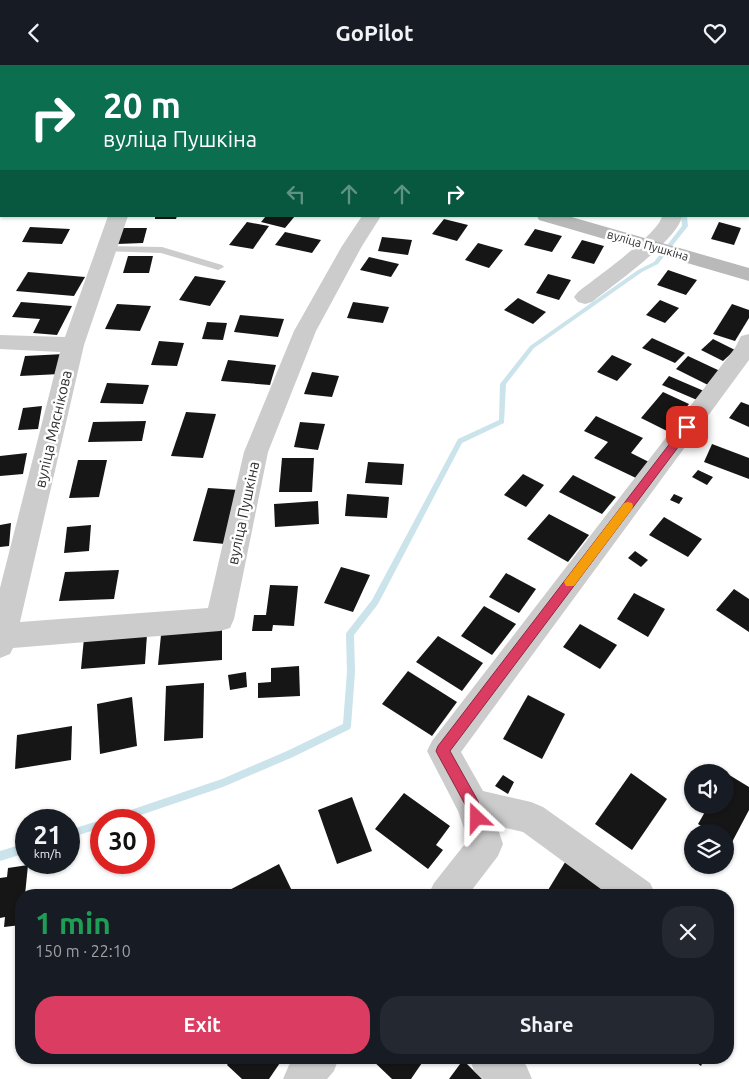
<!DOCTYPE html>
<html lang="en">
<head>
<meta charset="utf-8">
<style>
	body { margin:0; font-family:Ubuntu,sans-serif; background:#242831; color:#f1f3f6; height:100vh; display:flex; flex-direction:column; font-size:19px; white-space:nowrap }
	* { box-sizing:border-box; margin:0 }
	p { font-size:16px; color:#9ea1a6 }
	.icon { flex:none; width:28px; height:28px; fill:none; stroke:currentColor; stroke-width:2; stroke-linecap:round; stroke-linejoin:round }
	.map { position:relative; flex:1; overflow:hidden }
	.details { position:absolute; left:15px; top:824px; width:719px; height:175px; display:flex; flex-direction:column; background:#171b24; border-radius:20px; box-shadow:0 1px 4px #0004 }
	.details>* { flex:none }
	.banner { position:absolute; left:0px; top:0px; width:750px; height:152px; box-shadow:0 1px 4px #0004; background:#0b6e4f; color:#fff; overflow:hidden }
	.fabs { position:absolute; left:684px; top:699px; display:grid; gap:10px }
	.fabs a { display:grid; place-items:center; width:50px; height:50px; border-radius:50%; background:#171b24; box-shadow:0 1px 4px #0004; font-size:25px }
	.speed { position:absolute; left:15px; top:744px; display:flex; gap:10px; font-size:25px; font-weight:700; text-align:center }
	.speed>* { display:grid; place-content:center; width:65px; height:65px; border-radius:50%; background:#171b24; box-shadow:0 1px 4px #0004; line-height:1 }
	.speed small { font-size:12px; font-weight:400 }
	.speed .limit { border:8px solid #d22; background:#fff; color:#111 }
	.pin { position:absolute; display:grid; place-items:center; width:42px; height:42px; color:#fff; margin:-21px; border-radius:10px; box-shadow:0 2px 8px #0006 }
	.me { position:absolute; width:55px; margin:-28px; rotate:337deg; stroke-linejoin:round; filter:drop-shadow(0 0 4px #0008) }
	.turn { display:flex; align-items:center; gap:18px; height:105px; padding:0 20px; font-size:22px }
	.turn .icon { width:65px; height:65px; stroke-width:2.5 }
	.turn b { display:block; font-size:35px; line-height:42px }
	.lanes { display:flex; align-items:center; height:48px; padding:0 20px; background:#0003; justify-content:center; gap:25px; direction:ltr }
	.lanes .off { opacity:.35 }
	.round { display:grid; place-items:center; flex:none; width:52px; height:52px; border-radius:20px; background:#242831 }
	.overview { display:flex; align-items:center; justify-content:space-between; height:85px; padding:0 20px }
	h1 { font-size:30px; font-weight:700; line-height:38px; color:#1e9e55 }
	.button { display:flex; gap:10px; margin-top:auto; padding:10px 20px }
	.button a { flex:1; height:58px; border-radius:20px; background:#da3d61; color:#fff; font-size:20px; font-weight:700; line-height:58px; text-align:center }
	.button a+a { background:#242831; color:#f1f3f6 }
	header { display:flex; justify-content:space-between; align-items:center; height:65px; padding:0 20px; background:#171b24; font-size:22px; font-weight:700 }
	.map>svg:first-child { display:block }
</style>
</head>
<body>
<header><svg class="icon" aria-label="back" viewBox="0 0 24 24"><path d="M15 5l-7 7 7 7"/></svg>GoPilot<svg class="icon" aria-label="heart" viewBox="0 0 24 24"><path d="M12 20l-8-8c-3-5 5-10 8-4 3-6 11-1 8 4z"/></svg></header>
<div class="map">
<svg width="749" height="1014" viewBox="0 0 749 1014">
	<rect width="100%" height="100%" fill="#fff"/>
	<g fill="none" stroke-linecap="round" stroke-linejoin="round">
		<g fill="#cbe3ea" fill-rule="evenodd">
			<rect x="659" y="0" width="4" height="1"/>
			<polygon points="681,151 687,151 688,161 658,199 642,207 534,283 506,319 504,358 462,378 378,539 354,570 355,607 351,661 350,664 293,692 223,722 126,755 108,755 110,752 113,751 222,714 287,686 343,659 347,607 346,569 347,567 372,535 458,374 499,355 500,319 530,281 638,205 654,197 682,161"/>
			<polygon points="101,755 101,763 69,773 69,765"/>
			<polygon points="26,778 26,788 0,796 0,786"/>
		</g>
	</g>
	<g fill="#161616">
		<polygon points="155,151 177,151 176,154 155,154"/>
		<polygon points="266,151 295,151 285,163 261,157"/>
		<polygon points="444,154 468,160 457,176 432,169"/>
		<polygon points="247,157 269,161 253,184 229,180"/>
		<polygon points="719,157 741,163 734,180 711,174"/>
		<polygon points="30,162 70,164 62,179 22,177"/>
		<polygon points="121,163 147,163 143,178 117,179"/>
		<polygon points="535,164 562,171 552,187 524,180"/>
		<polygon points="285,167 321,175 312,188 275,180"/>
		<polygon points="382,172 412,175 408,190 378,186"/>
		<polygon points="582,175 604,181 594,199 571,193"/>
		<polygon points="478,178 503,185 489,203 465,195"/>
		<polygon points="128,191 153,191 149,208 123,208"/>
		<polygon points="369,192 399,199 391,212 360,205"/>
		<polygon points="668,205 697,215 686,230 657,220"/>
		<polygon points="28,207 85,212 74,231 16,226"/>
		<polygon points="548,209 571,215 559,235 536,228"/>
		<polygon points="195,211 226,216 210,241 179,235"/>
		<polygon points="518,233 546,247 533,259 504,245"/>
		<polygon points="660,235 679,243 665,258 646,250"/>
		<polygon points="21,237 72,241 57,270 33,268 40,254 12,252"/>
		<polygon points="353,237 389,242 383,258 347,253"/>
		<polygon points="117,239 151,241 140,266 105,264"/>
		<polygon points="732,239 749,245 749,253 735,276 713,269"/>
		<polygon points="240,250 284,254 278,272 234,267"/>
		<polygon points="207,257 227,258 223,275 202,274"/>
		<polygon points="652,273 685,288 675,298 642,283"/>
		<polygon points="713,274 735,285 723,296 701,285"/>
		<polygon points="159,276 184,278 177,301 151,300"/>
		<polygon points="64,289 60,309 20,311 25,291"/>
		<polygon points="612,290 632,299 617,316 597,307"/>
		<polygon points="688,291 720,306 708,320 676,304"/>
		<polygon points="228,295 276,300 270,320 221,316"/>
		<polygon points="312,307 339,311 332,332 304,329"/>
		<polygon points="669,311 704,326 697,335 662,320"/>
		<polygon points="107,318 149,320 143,339 100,338"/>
		<polygon points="663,327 689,339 667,366 641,353"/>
		<polygon points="741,337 749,340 749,362 729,353"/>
		<polygon points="42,341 38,364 18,365 23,343"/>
		<polygon points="186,347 216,349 203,393 171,391"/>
		<polygon points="596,351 643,373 631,388 649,397 636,413 594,393 608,377 584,366"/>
		<polygon points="146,356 142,376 88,377 93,357"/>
		<polygon points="300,357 325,359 318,385 294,382"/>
		<polygon points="712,379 749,393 749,414 704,397"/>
		<polygon points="27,388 23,409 0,411 0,391"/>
		<polygon points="282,393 314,393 312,427 279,427"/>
		<polygon points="78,395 107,395 99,432 69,433"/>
		<polygon points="368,397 404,399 402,420 365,418"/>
		<polygon points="698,405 713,412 707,420 692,412"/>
		<polygon points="523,409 544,420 526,442 504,430"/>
		<polygon points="573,410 616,432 602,449 559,427"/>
		<polygon points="208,423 239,425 225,479 193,476"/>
		<polygon points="347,429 389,432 387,453 345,451"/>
		<polygon points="674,429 683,433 679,439 670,435"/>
		<polygon points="318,436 319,459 275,462 274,439"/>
		<polygon points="549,449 589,470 568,497 527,474"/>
		<polygon points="664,452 702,474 688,492 649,470"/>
		<polygon points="11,458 9,481 0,482 0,460"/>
		<polygon points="91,460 89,486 64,488 67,462"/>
		<polygon points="635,486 648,495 641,502 628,493"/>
		<polygon points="341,502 370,510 353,547 324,538"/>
		<polygon points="119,505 114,534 59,536 65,507"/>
		<polygon points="506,508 536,524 519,548 489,532"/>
		<polygon points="270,520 298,521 294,561 273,560 272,566 252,566 254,550 266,550"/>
		<polygon points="734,524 749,534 749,567 716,545"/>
		<polygon points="634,528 665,544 648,572 617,554"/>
		<polygon points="484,541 516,559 492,590 461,571"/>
		<polygon points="580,559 617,580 600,604 563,582"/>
		<polygon points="222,565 222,595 158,600 161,570"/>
		<polygon points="147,569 145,599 81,604 84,573"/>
		<polygon points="438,571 483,598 462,626 416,597"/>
		<polygon points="299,601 300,631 258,633 258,618 271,617 271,603"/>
		<polygon points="408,606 457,637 432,671 382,639"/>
		<polygon points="246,607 247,622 230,625 228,610"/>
		<polygon points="204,618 203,673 164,676 166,621"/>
		<polygon points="528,630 565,649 542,694 503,674"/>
		<polygon points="132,632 137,681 100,689 97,639"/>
		<polygon points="72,661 71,695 15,704 17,670"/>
		<polygon points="631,708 667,734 632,785 595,759"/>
		<polygon points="726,708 749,722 749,745 731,779 725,776 725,768 712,768 698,759 709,740 725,740"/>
		<polygon points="503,710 514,717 508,729 495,721"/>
		<polygon points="404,728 450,761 436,780 443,785 428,804 375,764"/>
		<polygon points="352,732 372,786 337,799 318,745"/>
		<polygon points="567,794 605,821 600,830 545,830"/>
		<polygon points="279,799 294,830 220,830"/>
		<polygon points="28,800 25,830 21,830 21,860 4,862 5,852 0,853 0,813 7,812 8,803"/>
		<polygon points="232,992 284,992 269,1014 242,1014 227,1000"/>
		<polygon points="369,992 426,992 411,1014 392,1014"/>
		<polygon points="689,992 705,992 701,1001"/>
		<polygon points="463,995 482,1014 449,1014"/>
	</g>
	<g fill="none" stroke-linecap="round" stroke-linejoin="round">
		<polygon fill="#ccc" fill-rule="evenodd" points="106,181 162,182 222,200 224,202 218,205 161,188 102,186 101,184 102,182"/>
		<g fill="#ccc" fill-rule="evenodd">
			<polygon points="272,0 293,0 294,1 273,1"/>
			<polygon points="474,0 495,0 496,1 475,1"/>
			<rect x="642" y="0" width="16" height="1"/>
			<rect x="0" y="84" width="1" height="10"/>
			<polygon points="108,151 128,151 84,280 20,557 208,543 244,387 294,266 342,181 362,151 381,151 362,181 316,266 268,387 234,554 230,563 220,566 13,583 10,589 0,593 0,523 60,287 0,284 0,270 65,272"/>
			<path d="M662,151H682C679,174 612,221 592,237L585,239L578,237L574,232L578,227C594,214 660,168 662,151Z"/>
			<polygon points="749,269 749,295 461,687 483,726 531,737 543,742 650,818 656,830 609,830 523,767 497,761 503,779 498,791 468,830 428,830 434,818 468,775 458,746 427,686 432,676 735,283 741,271"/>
			<polygon points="295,992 339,992 334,1006 327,1014 283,1014 289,1000"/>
			<polygon points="469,992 517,992 526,1000 532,1014 483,1014 474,1006"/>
		</g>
		<g fill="#b9b9b9" fill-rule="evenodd">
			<polygon points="16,0 35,0 36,1 17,1"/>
			<polygon points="537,151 568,151 749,203 749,216 539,155"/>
		</g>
	</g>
	<polygon fill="#da3d61" stroke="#8e283f" points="687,359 691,360 691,365 450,686 478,736 484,753 482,758 477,760 472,758 467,743 438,690 436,686 438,681 684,360"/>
	<polygon fill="#f59e0b" points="628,437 632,438 633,441 632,444 574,521 566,521 564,517 566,514 624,438"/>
	<g text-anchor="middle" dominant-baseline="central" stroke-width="5" stroke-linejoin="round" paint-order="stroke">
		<g font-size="12" fill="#2f2f2f" stroke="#fff">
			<text transform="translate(648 180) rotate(16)">вуліца Пушкіна</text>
		</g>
		<g font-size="15" fill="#2f2f2f" stroke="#fff">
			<text transform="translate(53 364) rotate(-77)">вуліца Мяснікова</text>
			<text transform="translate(243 448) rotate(-78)">вуліца Пушкіна</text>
		</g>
	</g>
</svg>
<div class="fabs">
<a><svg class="icon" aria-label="sound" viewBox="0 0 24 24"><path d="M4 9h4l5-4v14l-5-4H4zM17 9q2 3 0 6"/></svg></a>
<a><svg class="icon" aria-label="layers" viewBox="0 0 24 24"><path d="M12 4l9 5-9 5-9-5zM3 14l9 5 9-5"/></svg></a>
</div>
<div class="speed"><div>21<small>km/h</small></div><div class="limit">30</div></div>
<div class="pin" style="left:687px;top:362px;background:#d93025"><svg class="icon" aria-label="arrive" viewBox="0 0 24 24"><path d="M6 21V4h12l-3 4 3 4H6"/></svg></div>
<svg class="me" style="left:477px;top:753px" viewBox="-20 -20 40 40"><path d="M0-17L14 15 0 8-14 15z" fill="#da3d61" stroke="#fff" stroke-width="4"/></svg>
<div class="banner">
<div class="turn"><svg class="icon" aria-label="right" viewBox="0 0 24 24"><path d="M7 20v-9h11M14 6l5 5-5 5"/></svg><div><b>20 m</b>вуліца Пушкіна</div></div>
<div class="lanes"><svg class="icon off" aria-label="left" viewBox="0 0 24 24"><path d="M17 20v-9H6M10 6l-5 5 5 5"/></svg><svg class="icon off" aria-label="ahead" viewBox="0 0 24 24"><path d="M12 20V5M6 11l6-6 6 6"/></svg><svg class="icon off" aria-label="ahead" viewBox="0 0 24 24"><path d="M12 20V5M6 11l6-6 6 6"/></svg><svg class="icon" aria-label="right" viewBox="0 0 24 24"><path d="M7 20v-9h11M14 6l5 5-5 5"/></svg></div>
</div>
<section class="details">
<div class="overview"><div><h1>1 min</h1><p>150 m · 22:10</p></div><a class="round"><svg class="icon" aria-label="close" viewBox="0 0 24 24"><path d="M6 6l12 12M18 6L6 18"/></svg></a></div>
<div class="button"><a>Exit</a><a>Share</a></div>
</section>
</div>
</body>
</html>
